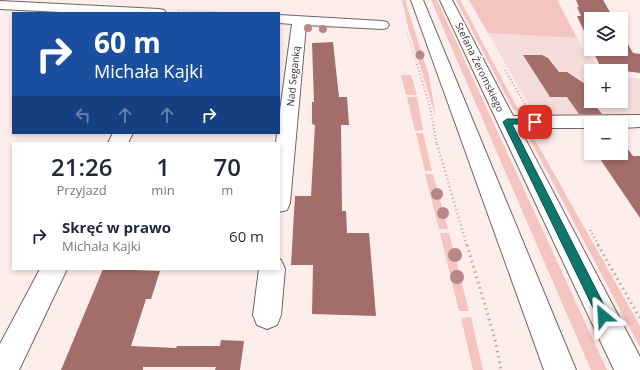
<!DOCTYPE html>
<html lang="pl">
<head>
<meta charset="utf-8">
<style>
	body { margin:0; font-family:"Open Sans",sans-serif; background:#f2f2f3; color:#1f2937; height:100vh; display:flex; flex-direction:column; font-size:15px; white-space:nowrap }
	* { box-sizing:border-box; margin:0 }
	p { font-size:13px; color:#747a83 }
	.icon { flex:none; width:22px; height:22px; fill:none; stroke:currentColor; stroke-width:2; stroke-linecap:round; stroke-linejoin:round }
	.map { position:relative; flex:1; overflow:hidden }
	.panel { position:absolute; left:12px; top:142px; width:268px; height:128px; display:flex; flex-direction:column; background:#fff; border-radius:0px; box-shadow:0 2px 6px #0003 }
	.panel>* { flex:none }
	.guide { position:absolute; left:12px; top:12px; width:268px; height:122px; border-radius:0px; box-shadow:0 2px 6px #0003; background:#1a4fa0; color:#fff; overflow:hidden }
	.buttons { position:absolute; left:584px; top:12px; display:grid; gap:8px }
	.buttons a { display:grid; place-items:center; width:44px; height:44px; border-radius:0px; background:#fff; box-shadow:0 2px 6px #0003; font-size:20px }
	.pin { position:absolute; display:grid; place-items:center; width:34px; height:34px; color:#fff; margin:-17px; border-radius:8px; box-shadow:0 2px 6px #0006 }
	.me { position:absolute; width:44px; margin:-22px; rotate:333deg; stroke-linejoin:round; filter:drop-shadow(0 0 3px #0008) }
	.turn { display:flex; align-items:center; gap:14px; height:84px; padding:0 16px; font-size:18px }
	.turn .icon { width:52px; height:52px; stroke-width:2.5 }
	.turn b { display:block; font-size:28px; line-height:34px }
	.lanes { display:flex; align-items:center; height:38px; padding:0 16px; background:#0003; justify-content:center; gap:20px; direction:ltr }
	.lanes .off { opacity:.35 }
	.eta { display:flex; justify-content:space-evenly; align-items:center; height:68px; text-align:center }
	.eta b { font-size:24px; font-weight:600; line-height:28px }
	ul { padding:0; list-style:none }
	li { display:flex; align-items:center; gap:12px; height:52px; padding:0 16px }
	li div { flex:1 }
	li b { display:block; font-size:15px }
	li em { font-style:normal }
	.map>svg:first-child { display:block }
</style>
</head>
<body>
<div class="map">
<svg width="640" height="370" viewBox="0 0 640 370">
	<rect width="100%" height="100%" fill="#fdedeb"/>
	<polygon fill="#f4dcda" points="488,33 577,38 583,50 603,71 591,71 591,101 621,101 621,76 640,79 640,116 535,116"/>
	<g fill="#f4c4c0">
		<polygon points="402,0 405,0 429,76 436,118 408,27"/>
		<polygon points="431,0 437,0 607,370 591,370"/>
		<polygon points="456,0 460,0 520,113 513,109"/>
		<polygon points="469,0 557,0 577,38 488,33"/>
		<polygon points="401,75 411,75 417,95 406,95"/>
		<polygon points="407,97 417,97 423,130 415,131"/>
		<polygon points="530,131 640,326 640,347 527,134"/>
		<polygon points="416,133 423,133 432,171 425,171"/>
		<polygon points="425,174 433,174 448,229 439,229"/>
		<polygon points="440,233 449,233 469,311 459,311"/>
		<polygon points="471,317 483,370 473,370 461,318"/>
	</g>
	<g fill="#a36d6a">
		<polygon points="576,0 603,0 614,19 591,19 591,46 577,16 581,16 577,7 579,7"/>
		<polygon points="621,32 633,53 640,54 640,73 601,68 592,49 621,49"/>
		<polygon points="333,42 339,97 347,97 349,125 341,125 342,211 346,211 347,233 369,233 376,316 312,314 313,265 291,265 295,196 311,196 315,125 312,124 312,102 314,102 312,43"/>
		<polygon points="523,55 542,55 548,58 559,72 567,72 591,88 591,101 595,101 595,105 602,114 579,114 567,97 550,97"/>
		<polygon points="621,140 633,156 640,156 640,218 596,153 621,153"/>
		<polygon points="103,269 160,271 151,299 146,299 131,346 176,348 177,346 220,346 221,340 244,341 240,370 215,370 216,367 143,367 143,370 61,370"/>
	</g>
	<g fill="none" stroke-linecap="round" stroke-linejoin="round">
		<defs>
			<g id="minor">
				<polygon points="0,1 159,9 164,10 166,13 80,13 0,9"/>
				<polygon points="279,15 382,21 387,22 389,25 387,28 382,29 306,25 290,203 287,210 279,212 279,143 276,143 277,133 279,133 279,118 292,24 279,23"/>
				<polygon points="640,115 640,127 621,128 621,123 591,123 591,128 507,128 500,127 498,122 500,117 507,116"/>
				<polygon points="113,133 133,133 128,143 108,143"/>
				<polygon points="279,259 281,260 285,269 281,315 277,325 267,329 257,325 253,315 259,269 279,269"/>
				<polygon points="40,269 67,269 19,370 0,370 0,344"/>
			</g>
			<g id="secondary">
				<polygon points="411,0 423,0 576,370 544,370"/>
				<polygon points="440,0 452,0 640,357 640,370 614,370"/>
			</g>
		</defs>
		<use href="#minor" stroke="#736564" stroke-width="2"/>
		<use href="#secondary" stroke="#736564" stroke-width="2"/>
		<g stroke="#b7aba9" stroke-width="1.5" stroke-dasharray="0.5 2" stroke-linecap="butt">
			<polyline points="178,10 235,13"/>
			<polyline points="407,33 417,65"/>
		</g>
		<g stroke="#b7aba9" stroke-width="2" stroke-dasharray="1 2.5" stroke-linecap="butt">
			<polyline points="417,64 430,107 437,145"/>
			<polyline points="505,70 525,104"/>
		</g>
		<g stroke="#b7aba9" stroke-width="2.5" stroke-dasharray="1 3" stroke-linecap="butt">
			<polyline points="437,144 467,246"/>
			<polyline points="590,230 599,246"/>
		</g>
		<g stroke="#b7aba9" stroke-width="3" stroke-dasharray="1.5 4" stroke-linecap="butt">
			<polyline points="467,245 495,339 501,370"/>
			<polyline points="598,245 640,318"/>
		</g>
		<use href="#minor" fill="#fff" fill-rule="evenodd"/>
		<use href="#secondary" fill="#fff" fill-rule="evenodd"/>
	</g>
	<g fill="#b58785">
		<circle cx="308" cy="28" r="4"/>
		<circle cx="323" cy="29" r="4"/>
		<circle cx="420" cy="55" r="4.5"/>
		<circle cx="437" cy="194" r="6"/>
		<circle cx="443" cy="213" r="6"/>
		<circle cx="455" cy="255" r="7"/>
		<circle cx="457" cy="277" r="7"/>
	</g>
	<polygon fill="#0f766e" stroke="#0a4d48" points="507,119 535,119 539,122 535,124 512,124 607,311 609,316 607,320 603,321 599,320 503,122"/>
	<g text-anchor="middle" dominant-baseline="central" stroke-width="4" stroke-linejoin="round" paint-order="stroke">
		<g font-size="10" fill="#3a3434" stroke="#fff">
			<text transform="translate(480 67) rotate(64)">Stefana Żeromskiego</text>
			<text transform="translate(293 76) rotate(-84)">Nad Seganką</text>
		</g>
	</g>
</svg>
<div class="buttons">
<a><svg class="icon" aria-label="layers" viewBox="0 0 24 24"><path d="M12 4l9 5-9 5-9-5zM3 14l9 5 9-5"/></svg></a>
<a>+</a>
<a>−</a>
</div>
<div class="pin" style="left:535px;top:122px;background:#d93025"><svg class="icon" aria-label="arrive" viewBox="0 0 24 24"><path d="M6 21V4h12l-3 4 3 4H6"/></svg></div>
<svg class="me" style="left:603px;top:316px" viewBox="-20 -20 40 40"><path d="M0-17L14 15 0 8-14 15z" fill="#0f766e" stroke="#fff" stroke-width="4"/></svg>
<div class="guide">
<div class="turn"><svg class="icon" aria-label="right" viewBox="0 0 24 24"><path d="M7 20v-9h11M14 6l5 5-5 5"/></svg><div><b>60 m</b>Michała Kajki</div></div>
<div class="lanes"><svg class="icon off" aria-label="left" viewBox="0 0 24 24"><path d="M17 20v-9H6M10 6l-5 5 5 5"/></svg><svg class="icon off" aria-label="ahead" viewBox="0 0 24 24"><path d="M12 20V5M6 11l6-6 6 6"/></svg><svg class="icon off" aria-label="ahead" viewBox="0 0 24 24"><path d="M12 20V5M6 11l6-6 6 6"/></svg><svg class="icon" aria-label="right" viewBox="0 0 24 24"><path d="M7 20v-9h11M14 6l5 5-5 5"/></svg></div>
</div>
<section class="panel">
<div class="eta">
<div><b>21:26</b><p>Przyjazd</p></div>
<div><b>1</b><p>min</p></div>
<div><b>70</b><p>m</p></div>
</div>
<ul>
<li><svg class="icon" aria-label="right" viewBox="0 0 24 24"><path d="M7 20v-9h11M14 6l5 5-5 5"/></svg><div><b>Skręć w prawo</b><p>Michała Kajki</p></div><em>60 m</em></li>
</ul>
</section>
</div>
</body>
</html>
